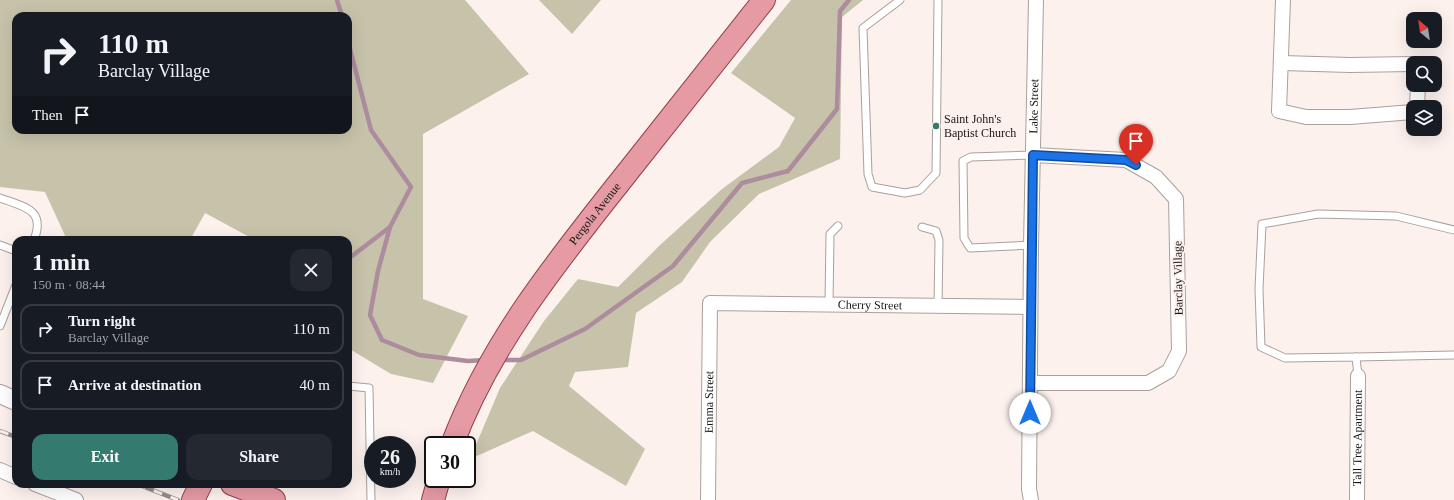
<!DOCTYPE html>
<html lang="en">
<head>
<meta charset="utf-8">
<style>
	body { margin:0; font-family:Georgia,serif; background:#242831; color:#f1f3f6; height:100vh; display:flex; flex-direction:column; font-size:15px; white-space:nowrap }
	* { box-sizing:border-box; margin:0 }
	p { font-size:13px; color:#9ea1a6 }
	.icon { flex:none; width:22px; height:22px; fill:none; stroke:currentColor; stroke-width:2; stroke-linecap:round; stroke-linejoin:round }
	.map { position:relative; flex:1; overflow:hidden }
	.side { position:absolute; left:12px; top:236px; width:340px; height:252px; display:flex; flex-direction:column; background:#171b24; border-radius:12px; box-shadow:0 4px 16px #0002 }
	.side>* { flex:none }
	.guide { position:absolute; left:12px; top:12px; width:340px; height:122px; border-radius:12px; box-shadow:0 4px 16px #0002; background:#171b24; color:#f1f3f6; overflow:hidden }
	.needle { width:26px; rotate:331deg }
	.tools { position:absolute; left:1406px; top:12px; display:grid; gap:8px }
	.tools a { display:grid; place-items:center; width:36px; height:36px; border-radius:8px; background:#171b24; box-shadow:0 4px 16px #0002; font-size:20px }
	.speed { position:absolute; left:364px; top:436px; display:flex; gap:8px; font-size:20px; font-weight:700; text-align:center }
	.speed>* { display:grid; place-content:center; width:52px; height:52px; border-radius:50%; background:#171b24; box-shadow:0 4px 16px #0002; line-height:1 }
	.speed small { font-size:10px; font-weight:400 }
	.speed .limit { border:2px solid #111; border-radius:6px; background:#fff; color:#111 }
	.pin { position:absolute; display:grid; place-items:center; width:34px; height:34px; color:#fff; margin:-41px -17px; border-radius:50% 50% 50% 0; rotate:-45deg; box-shadow:0 0 4px #0007 }
	.pin .icon { rotate:45deg }
	.me { position:absolute; width:44px; margin:-22px; rotate:0deg; stroke-linejoin:round; filter:drop-shadow(0 0 3px #0008) }
	.turn { display:flex; align-items:center; gap:14px; height:84px; padding:0 20px; font-size:18px }
	.turn .icon { width:52px; height:52px; stroke-width:2.5 }
	.turn b { display:block; font-size:28px; line-height:34px }
	.then { display:flex; align-items:center; height:38px; padding:0 20px; background:#0003; gap:8px; font-size:15px }
	.round { display:grid; place-items:center; flex:none; width:42px; height:42px; border-radius:12px; background:#242831 }
	.summary { display:flex; align-items:center; justify-content:space-between; height:68px; padding:0 20px }
	h1 { font-size:24px; font-weight:700; line-height:30px }
	.cta { display:flex; gap:8px; margin-top:auto; padding:8px 20px }
	.cta a { flex:1; height:46px; border-radius:12px; background:#357a6f; color:#fff; font-size:16px; font-weight:700; line-height:46px; text-align:center }
	.cta a+a { background:#242831; color:#f1f3f6 }
	ul { padding:0; list-style:none }
	li { display:flex; align-items:center; gap:12px; height:50px; margin:0 8px 6px; padding:0 12px; border:2px solid #363941; border-radius:12px }
	li div { flex:1 }
	li b { display:block; font-size:15px }
	li em { font-style:normal }
	.map>svg:first-child { display:block }
</style>
</head>
<body>
<div class="map">
<svg width="1454" height="500" viewBox="0 0 1454 500">
	<rect width="100%" height="100%" fill="#fcf1ed"/>
	<g fill="#c7c3aa" fill-rule="evenodd">
		<path d="M0,0H465L529,74L423,134V299L468,316L433,383L391,374L348,348V240H255L205,213L190,240H67L45,192L0,187ZM16,16H348V130H16Z"/>
		<polygon points="539,0 601,0 572,34"/>
		<polygon points="791,0 863,0 842,17 840,159 759,194 710,242 682,282 636,313 628,367 575,372 569,386 645,449 626,486 533,431 470,459 500,388 544,321 578,279 618,287 660,245 722,189 779,147 795,118 731,73"/>
	</g>
	<g fill="none" stroke-linecap="round" stroke-linejoin="round">
		<g stroke="#ad8c9d" stroke-width="4.5">
			<polyline points="337,0 342,16"/>
			<polyline points="348,41 371,130 411,187 390,227 348,259"/>
			<polyline points="390,227 378,271 370,315 382,340 419,355 468,361 486,360"/>
			<polyline points="499,360 521,360 585,329 673,266 742,183 788,171 837,109 840,11 849,0"/>
		</g>
		<defs>
			<g id="service">
				<polyline points="900,0 863,28 868,174 872,187 905,193 920,190 936,173 938,0"/>
				<path d="M0,198C24,207 46,209 34,240"/>
				<polyline points="922,227 936,231 939,240 938,307"/>
				<polyline points="0,245 16,251"/>
				<polyline points="1031,245 970,248 964,238 963,161 971,157 1033,155"/>
				<polyline points="829,305 830,234 838,226"/>
				<polyline points="0,326 16,285"/>
				<polyline points="1356,357 1454,355"/>
				<polyline points="1358,376 1356,357 1285,358 1261,347 1259,289 1262,224 1318,214 1396,216 1454,230"/>
				<polyline points="348,386 369,388 371,500"/>
			</g>
			<g id="minor">
				<polyline points="1283,0 1279,111 1306,117 1350,117 1413,112"/>
				<polyline points="1282,63 1350,65 1413,64"/>
				<polyline points="1417,107 1418,85"/>
				<polyline points="1030,383 1148,383 1169,371 1179,351 1176,199 1156,177 1126,160 1033,155"/>
				<polyline points="0,470 16,477"/>
				<polyline points="35,484 76,500"/>
				<path id="s1" d="M708,500L710,303L1030,307"/>
				<path id="s2" d="M1031,500L1029,489L1031,245L1036,0"/>
				<path id="s3" d="M1357,500L1358,376"/>
			</g>
			<polyline id="tertiary" points="0,394 16,401"/>
			<g id="primary">
				<path id="s4" d="M452,445C489,346 554,265 619,183C668,122 716,61 764,0"/>
				<polyline points="232,484 274,500"/>
				<polyline points="193,500 201,484"/>
				<polyline points="433,500 439,479"/>
			</g>
		</defs>
		<use href="#service" stroke="#aaa09c" stroke-width="9"/>
		<use href="#minor" stroke="#aaa09c" stroke-width="16"/>
		<use href="#tertiary" stroke="#aaa09c" stroke-width="20"/>
		<use href="#primary" stroke="#933f4b" stroke-width="24"/>
		<use href="#service" stroke="#fff" stroke-width="7"/>
		<use href="#minor" stroke="#fff" stroke-width="14"/>
		<use href="#tertiary" stroke="#fff" stroke-width="18"/>
		<use href="#primary" stroke="#e59aa4" stroke-width="22"/>
		<defs>
			<g id="rail">
				<polyline points="0,431 16,437"/>
				<polyline points="137,484 178,500"/>
			</g>
		</defs>
		<use href="#rail" stroke="#948c8a" stroke-width="4.5"/>
		<use href="#rail" stroke="#fcf1ed" stroke-width="3" stroke-dasharray="9" stroke-linecap="butt"/>
	</g>
	<g fill="none" stroke-linecap="round" stroke-linejoin="round">
		<defs>
			<polyline id="route" points="1030,413 1033,155 1126,160 1136,165"/>
		</defs>
		<use href="#route" stroke="#114b97" stroke-width="10"/>
		<use href="#route" stroke="#1a73e8" stroke-width="7"/>
	</g>
	<circle fill="#357a6f" stroke="#fcf1ed" stroke-width="1.5" cx="936" cy="126" r="4"/>
	<g text-anchor="middle" dominant-baseline="central" stroke-width="4" stroke-linejoin="round" paint-order="stroke">
		<g font-size="12" fill="#191514" stroke="#fcf1ed">
			<text stroke="none"><textPath href="#s2" startOffset="394">Lake Street</textPath></text>
			<text stroke="none"><textPath href="#s4" startOffset="273">Pergola Avenue</textPath></text>
			<text transform="translate(1178 278) rotate(-91)">Barclay Village</text>
			<text stroke="none"><textPath href="#s1" startOffset="357">Cherry Street</textPath></text>
			<text stroke="none"><textPath href="#s1" startOffset="98">Emma Street</textPath></text>
			<text stroke="none"><textPath href="#s3" startOffset="62">Tall Tree Apartment</textPath></text>
		</g>
		<g font-size="12" fill="#191514" stroke="#fcf1ed" text-anchor="start">
			<text x="944" y="119">Saint John's<tspan x="944" dy="14">Baptist Church</tspan></text>
		</g>
	</g>
</svg>
<div class="tools">
<a><svg class="needle" viewBox="-14 -14 28 28"><path d="M0-13l5 13h-10z" fill="#e53935"/><path d="M0 13l5-13h-10z" fill="#9ea1a6"/></svg></a>
<a><svg class="icon" aria-label="search" viewBox="0 0 24 24"><circle cx="10" cy="10" r="6"/><path d="M15 15l6 6"/></svg></a>
<a><svg class="icon" aria-label="layers" viewBox="0 0 24 24"><path d="M12 4l9 5-9 5-9-5zM3 14l9 5 9-5"/></svg></a>
</div>
<div class="speed"><div>26<small>km/h</small></div><div class="limit">30</div></div>
<div class="pin" style="left:1136px;top:165px;background:#d93025"><svg class="icon" aria-label="arrive" viewBox="0 0 24 24"><path d="M6 21V4h12l-3 4 3 4H6"/></svg></div>
<svg class="me" style="left:1030px;top:413px" viewBox="-20 -20 40 40"><circle r="19" fill="#fff"/><path d="M0-13L10 11 0 6-10 11z" fill="#1a73e8"/></svg>
<div class="guide">
<div class="turn"><svg class="icon" aria-label="right" viewBox="0 0 24 24"><path d="M7 20v-9h11M14 6l5 5-5 5"/></svg><div><b>110 m</b>Barclay Village</div></div>
<div class="then">Then<svg class="icon" aria-label="arrive" viewBox="0 0 24 24"><path d="M6 21V4h12l-3 4 3 4H6"/></svg></div>
</div>
<section class="side">
<div class="summary"><div><h1>1 min</h1><p>150 m · 08:44</p></div><a class="round"><svg class="icon" aria-label="close" viewBox="0 0 24 24"><path d="M6 6l12 12M18 6L6 18"/></svg></a></div>
<ul>
<li><svg class="icon" aria-label="right" viewBox="0 0 24 24"><path d="M7 20v-9h11M14 6l5 5-5 5"/></svg><div><b>Turn right</b><p>Barclay Village</p></div><em>110 m</em></li>
<li><svg class="icon" aria-label="arrive" viewBox="0 0 24 24"><path d="M6 21V4h12l-3 4 3 4H6"/></svg><div><b>Arrive at destination</b></div><em>40 m</em></li>
</ul>
<div class="cta"><a>Exit</a><a>Share</a></div>
</section>
</div>
</body>
</html>
